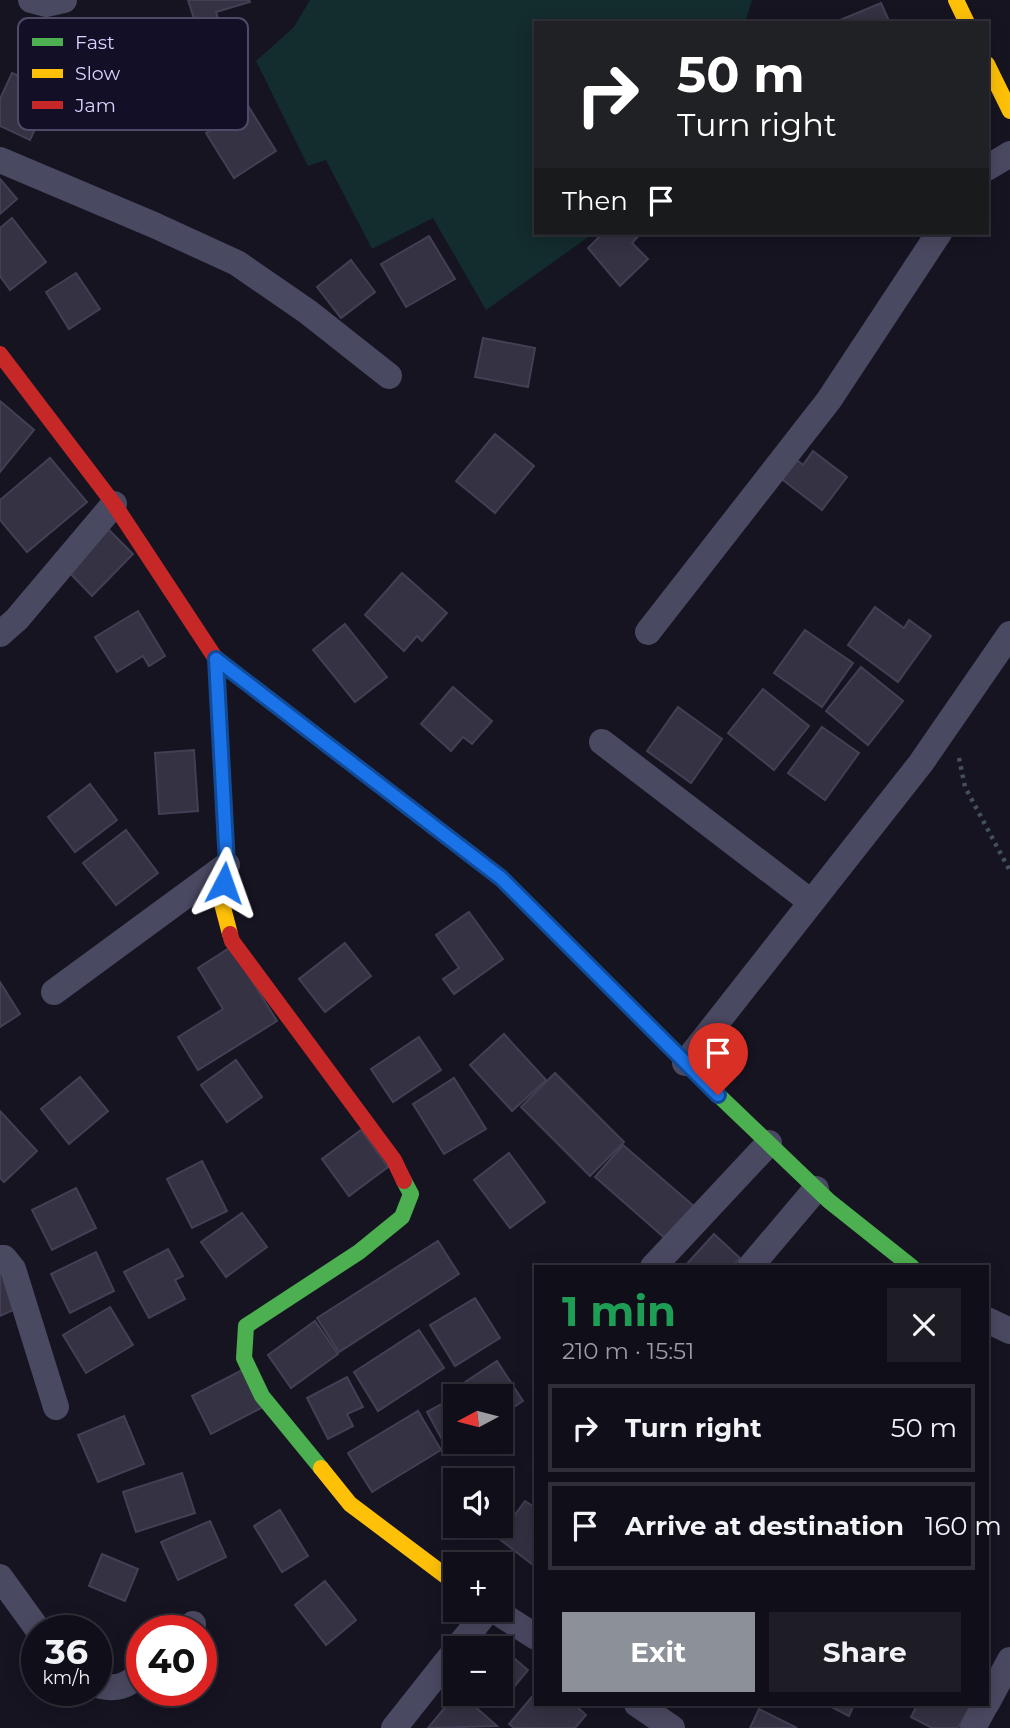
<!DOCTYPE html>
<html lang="en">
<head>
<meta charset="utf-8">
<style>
	body { margin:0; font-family:Montserrat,sans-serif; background:#1e1d26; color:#f1f3f6; height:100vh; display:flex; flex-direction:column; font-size:26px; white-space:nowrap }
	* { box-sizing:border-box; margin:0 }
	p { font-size:23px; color:#9c9ca2 }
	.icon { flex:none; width:38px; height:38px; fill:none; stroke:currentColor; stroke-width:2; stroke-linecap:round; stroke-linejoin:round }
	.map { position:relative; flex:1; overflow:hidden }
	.details { position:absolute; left:534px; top:1265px; width:455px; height:441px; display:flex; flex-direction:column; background:#100f19; border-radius:0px; box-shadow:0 4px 18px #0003,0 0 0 2px #302f38 }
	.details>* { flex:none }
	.banner { position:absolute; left:534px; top:21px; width:455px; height:214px; border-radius:0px; box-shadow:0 4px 18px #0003,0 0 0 2px #302f38; background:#202124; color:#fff; overflow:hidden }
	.needle { width:46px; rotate:263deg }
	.controls { position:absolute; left:443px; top:1384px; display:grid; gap:14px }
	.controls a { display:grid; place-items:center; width:70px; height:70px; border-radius:0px; background:#100f19; box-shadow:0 4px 18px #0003,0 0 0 2px #302f38; font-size:35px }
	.speed { position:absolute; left:21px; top:1615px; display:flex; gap:14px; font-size:35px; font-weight:700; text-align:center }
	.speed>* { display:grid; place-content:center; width:91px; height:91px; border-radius:50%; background:#100f19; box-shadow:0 4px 18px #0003,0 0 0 2px #302f38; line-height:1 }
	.speed small { font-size:18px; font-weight:400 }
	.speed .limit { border:10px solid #d22; background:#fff; color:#111 }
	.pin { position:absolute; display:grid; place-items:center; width:60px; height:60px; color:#fff; margin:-72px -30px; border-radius:50% 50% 50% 0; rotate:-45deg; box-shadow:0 0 7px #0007 }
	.pin .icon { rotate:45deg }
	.me { position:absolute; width:77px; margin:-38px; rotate:4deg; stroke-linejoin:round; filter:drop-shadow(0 0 5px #0008) }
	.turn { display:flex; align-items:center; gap:24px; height:147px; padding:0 28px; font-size:32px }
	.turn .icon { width:91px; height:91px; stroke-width:2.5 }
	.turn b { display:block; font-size:49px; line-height:60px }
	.then { display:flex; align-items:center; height:66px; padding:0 28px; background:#0003; gap:14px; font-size:26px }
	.round { display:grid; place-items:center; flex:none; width:74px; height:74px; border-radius:0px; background:#1e1d26 }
	.overview { display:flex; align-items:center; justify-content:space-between; height:119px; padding:0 28px }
	h1 { font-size:42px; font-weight:700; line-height:52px; color:#1e9e55 }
	.action { display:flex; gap:14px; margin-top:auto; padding:14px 28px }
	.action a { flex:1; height:80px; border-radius:0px; background:#8c9099; color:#fff; font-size:28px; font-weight:700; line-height:80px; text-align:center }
	.action a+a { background:#1e1d26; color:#f1f3f6 }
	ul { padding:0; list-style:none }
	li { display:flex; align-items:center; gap:21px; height:88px; margin:0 14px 10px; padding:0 14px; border:4px solid #302f38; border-radius:0px }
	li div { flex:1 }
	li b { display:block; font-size:26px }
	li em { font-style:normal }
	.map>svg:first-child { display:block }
</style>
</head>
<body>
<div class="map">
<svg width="1010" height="1728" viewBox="0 0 1010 1728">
	<rect width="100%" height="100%" fill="#161421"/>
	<polygon fill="#132c2d" points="310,0 752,0 745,23 536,23 536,233 594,233 486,310 433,218 372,249 326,160 308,166 256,61 294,27"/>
	<g fill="#343243" stroke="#433f54" stroke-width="2">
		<polygon points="188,0 249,0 250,2 216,12 219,21 197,28"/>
		<polygon points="881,3 890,23 833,23"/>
		<polygon points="12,73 53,92 30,140 0,126 0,99"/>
		<polygon points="247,104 276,151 234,178 206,133"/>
		<polygon points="0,179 17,199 0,214"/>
		<polygon points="12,218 46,262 10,290 0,276 0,228"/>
		<polygon points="603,233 641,233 632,243 648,259 620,286 588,248"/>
		<polygon points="429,236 455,279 406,307 381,264"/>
		<polygon points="351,260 375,292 341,318 317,287"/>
		<polygon points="76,273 100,309 69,329 46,292"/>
		<polygon points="483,338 535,348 528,387 475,377"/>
		<polygon points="0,401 34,430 0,472"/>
		<polygon points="495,434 534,466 495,513 456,481"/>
		<polygon points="813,451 847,477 822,510 779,477 793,457 803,465"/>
		<polygon points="50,458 87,502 27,552 0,520 0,500"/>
		<polygon points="104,525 133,554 92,596 63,566"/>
		<polygon points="402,573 447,613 422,641 417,636 404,651 365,615"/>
		<polygon points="875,607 904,628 909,620 931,636 898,682 848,645"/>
		<polygon points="138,611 165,656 149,666 143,656 117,672 95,637"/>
		<polygon points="345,624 387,677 355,702 313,650"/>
		<polygon points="805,630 853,663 822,707 774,673"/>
		<polygon points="861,667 903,701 868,745 826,711"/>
		<polygon points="453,687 492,721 472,744 463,737 451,751 421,724"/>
		<polygon points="763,689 809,726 774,770 728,733"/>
		<polygon points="678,707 722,739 691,783 647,751"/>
		<polygon points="822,727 859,753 825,800 788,773"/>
		<polygon points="194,750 198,811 159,814 155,753"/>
		<polygon points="90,784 117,820 75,852 48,817"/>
		<polygon points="126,830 158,873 116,905 83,863"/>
		<polygon points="469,912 503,959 454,994 443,979 459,968 436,935"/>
		<polygon points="345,943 371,976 325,1012 299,979"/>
		<polygon points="231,947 277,1021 198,1070 178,1037 223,1009 198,968"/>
		<polygon points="0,982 20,1014 0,1027"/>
		<polygon points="504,1034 546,1080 512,1111 470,1065"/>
		<polygon points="419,1037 441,1070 393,1102 371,1069"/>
		<polygon points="236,1060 262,1097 227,1122 201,1085"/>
		<polygon points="555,1073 624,1142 590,1176 521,1107"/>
		<polygon points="80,1077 108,1111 69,1144 41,1109"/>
		<polygon points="454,1078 486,1129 444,1154 413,1104"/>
		<polygon points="0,1111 37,1151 4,1182 0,1178"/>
		<polygon points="361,1130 388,1167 349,1196 322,1159"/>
		<polygon points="623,1145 695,1207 667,1240 595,1177"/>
		<polygon points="509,1153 545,1202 510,1228 474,1180"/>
		<polygon points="202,1161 227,1211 192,1228 167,1179"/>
		<polygon points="76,1188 96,1228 52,1250 32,1210"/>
		<polygon points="242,1213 267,1247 226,1277 201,1242"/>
		<polygon points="714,1234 740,1258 732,1267 684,1267"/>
		<polygon points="438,1241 459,1274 339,1352 317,1318"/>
		<polygon points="168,1249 183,1276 175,1280 185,1299 149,1318 124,1272"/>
		<polygon points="96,1252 114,1291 70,1313 51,1274"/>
		<polygon points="0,1262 20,1307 0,1316"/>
		<polygon points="475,1298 500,1338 455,1366 430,1325"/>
		<polygon points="110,1307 133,1345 86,1373 63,1335"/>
		<polygon points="315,1321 338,1354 291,1388 268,1355"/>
		<polygon points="419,1330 444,1368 378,1411 354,1372"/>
		<polygon points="497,1361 523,1401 500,1416 500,1396 466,1396 459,1386"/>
		<polygon points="244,1369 263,1407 211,1434 192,1396"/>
		<polygon points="347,1377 363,1407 347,1414 353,1426 328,1439 307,1398"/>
		<polygon points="456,1396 455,1442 446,1447 427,1412"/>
		<polygon points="418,1411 441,1450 372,1492 348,1453"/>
		<polygon points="124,1416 144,1464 98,1482 78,1435"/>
		<polygon points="182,1473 195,1513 136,1532 123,1492"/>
		<polygon points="525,1501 536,1508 536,1559 532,1564 498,1538"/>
		<polygon points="280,1510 308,1556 282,1572 254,1526"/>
		<polygon points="210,1521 226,1557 178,1580 161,1542"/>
		<polygon points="102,1554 138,1569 125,1601 89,1586"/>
		<polygon points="325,1581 356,1620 326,1645 295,1605"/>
		<polygon points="483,1632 528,1670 499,1705 486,1694 500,1694 500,1648 470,1648"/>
		<polygon points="536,1692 536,1704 574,1704 586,1715 575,1728 514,1728 509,1724"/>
		<polygon points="456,1694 461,1694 497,1726 428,1728"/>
		<polygon points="826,1704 854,1704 849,1716"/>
		<polygon points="913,1704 971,1704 958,1728 932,1728 911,1717 916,1707"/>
		<polygon points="759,1709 797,1728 750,1728"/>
	</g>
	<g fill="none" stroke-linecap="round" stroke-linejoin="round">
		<polyline stroke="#44505f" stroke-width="4.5" stroke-dasharray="3.5 5" stroke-linecap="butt" points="959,758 965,787 1010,871"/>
		<g stroke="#4a4962" stroke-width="26">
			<polyline points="31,0 46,4 64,0"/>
			<polyline points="0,160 154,225 237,263 308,312 389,376"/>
			<polyline points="987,168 1010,154"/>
			<polyline points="648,632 829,400 939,233"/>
			<polyline points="0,634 17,619 114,504"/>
			<polyline points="602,742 811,902"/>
			<polyline points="54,992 227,865"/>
			<polyline points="685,1063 921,763 1010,634"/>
			<polyline points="0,1258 4,1258 13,1269 56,1407"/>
			<polyline points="653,1267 769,1143"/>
			<polyline points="750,1267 816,1189"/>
			<polyline points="987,1320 1010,1331"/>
			<polyline points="0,1577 39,1631"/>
			<polyline points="494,1610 536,1637"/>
			<polyline points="185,1631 193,1624"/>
			<polyline points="457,1648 488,1610"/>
			<path d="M96,1685C116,1690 127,1687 142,1672"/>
			<polyline points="987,1703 1010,1660"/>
			<polyline points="637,1704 672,1728"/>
			<polyline points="394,1728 455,1651"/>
			<polyline points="973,1728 986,1704"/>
		</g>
		<g stroke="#4caf50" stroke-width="16">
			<polyline points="712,1089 829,1201 912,1267"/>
			<polyline points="321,1468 262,1396 244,1358 246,1326 359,1252 402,1217 411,1194 404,1181"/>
		</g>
		<g stroke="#ffc107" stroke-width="16">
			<polyline points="956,0 967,23"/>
			<polyline points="987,64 1010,111"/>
			<polyline points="216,659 227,865 221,900 230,934"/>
			<polyline points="295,720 501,878 712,1089"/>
			<polyline points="321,1468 350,1504 455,1583"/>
		</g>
		<g stroke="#c62828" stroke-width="16">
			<polyline points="0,354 114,504 216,659 295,720"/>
			<polyline points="230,934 232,941 394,1160 404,1181"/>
		</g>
	</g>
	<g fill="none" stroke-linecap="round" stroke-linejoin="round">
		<defs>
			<polyline id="route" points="224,883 227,865 216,659 501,878 718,1095"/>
		</defs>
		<use href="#route" stroke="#114b97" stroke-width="18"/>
		<use href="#route" stroke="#1a73e8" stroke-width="12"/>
	</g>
	<rect x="18" y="18" width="230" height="112" rx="10" fill="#130f26" stroke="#4e4a67" stroke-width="2"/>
	<rect x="32" y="38" width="31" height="8" fill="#4caf50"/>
	<rect x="32" y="69" width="31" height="9" fill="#ffc107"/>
	<rect x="32" y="101" width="31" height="8" fill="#c62828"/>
	<g font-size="19" fill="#d9d4ff">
		<text x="75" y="49">Fast</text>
		<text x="75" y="80">Slow</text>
		<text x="75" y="112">Jam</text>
	</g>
</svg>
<div class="controls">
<a><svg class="needle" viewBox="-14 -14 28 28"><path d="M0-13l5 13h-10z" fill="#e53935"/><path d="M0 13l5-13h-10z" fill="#9c9ca2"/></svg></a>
<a><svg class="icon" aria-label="sound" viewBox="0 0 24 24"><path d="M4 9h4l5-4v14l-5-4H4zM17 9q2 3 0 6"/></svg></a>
<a>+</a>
<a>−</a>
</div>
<div class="speed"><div>36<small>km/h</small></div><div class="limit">40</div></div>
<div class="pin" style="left:718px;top:1095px;background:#d93025"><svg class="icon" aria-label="arrive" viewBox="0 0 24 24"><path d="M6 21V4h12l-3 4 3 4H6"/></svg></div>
<svg class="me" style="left:224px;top:883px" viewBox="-20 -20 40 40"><path d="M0-17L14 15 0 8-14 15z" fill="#1a73e8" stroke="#fff" stroke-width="4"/></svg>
<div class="banner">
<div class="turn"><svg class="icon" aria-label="right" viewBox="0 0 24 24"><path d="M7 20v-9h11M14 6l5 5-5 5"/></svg><div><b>50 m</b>Turn right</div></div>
<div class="then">Then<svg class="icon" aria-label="arrive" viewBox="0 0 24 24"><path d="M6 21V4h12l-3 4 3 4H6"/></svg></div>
</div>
<section class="details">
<div class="overview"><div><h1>1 min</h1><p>210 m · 15:51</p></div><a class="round"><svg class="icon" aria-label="close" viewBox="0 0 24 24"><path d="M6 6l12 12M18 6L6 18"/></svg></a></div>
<ul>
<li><svg class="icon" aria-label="right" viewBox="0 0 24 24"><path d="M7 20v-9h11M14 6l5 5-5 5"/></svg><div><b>Turn right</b></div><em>50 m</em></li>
<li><svg class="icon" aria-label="arrive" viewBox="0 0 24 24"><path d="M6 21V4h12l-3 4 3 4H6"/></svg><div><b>Arrive at destination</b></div><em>160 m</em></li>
</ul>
<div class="action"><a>Exit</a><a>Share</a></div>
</section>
</div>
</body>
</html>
